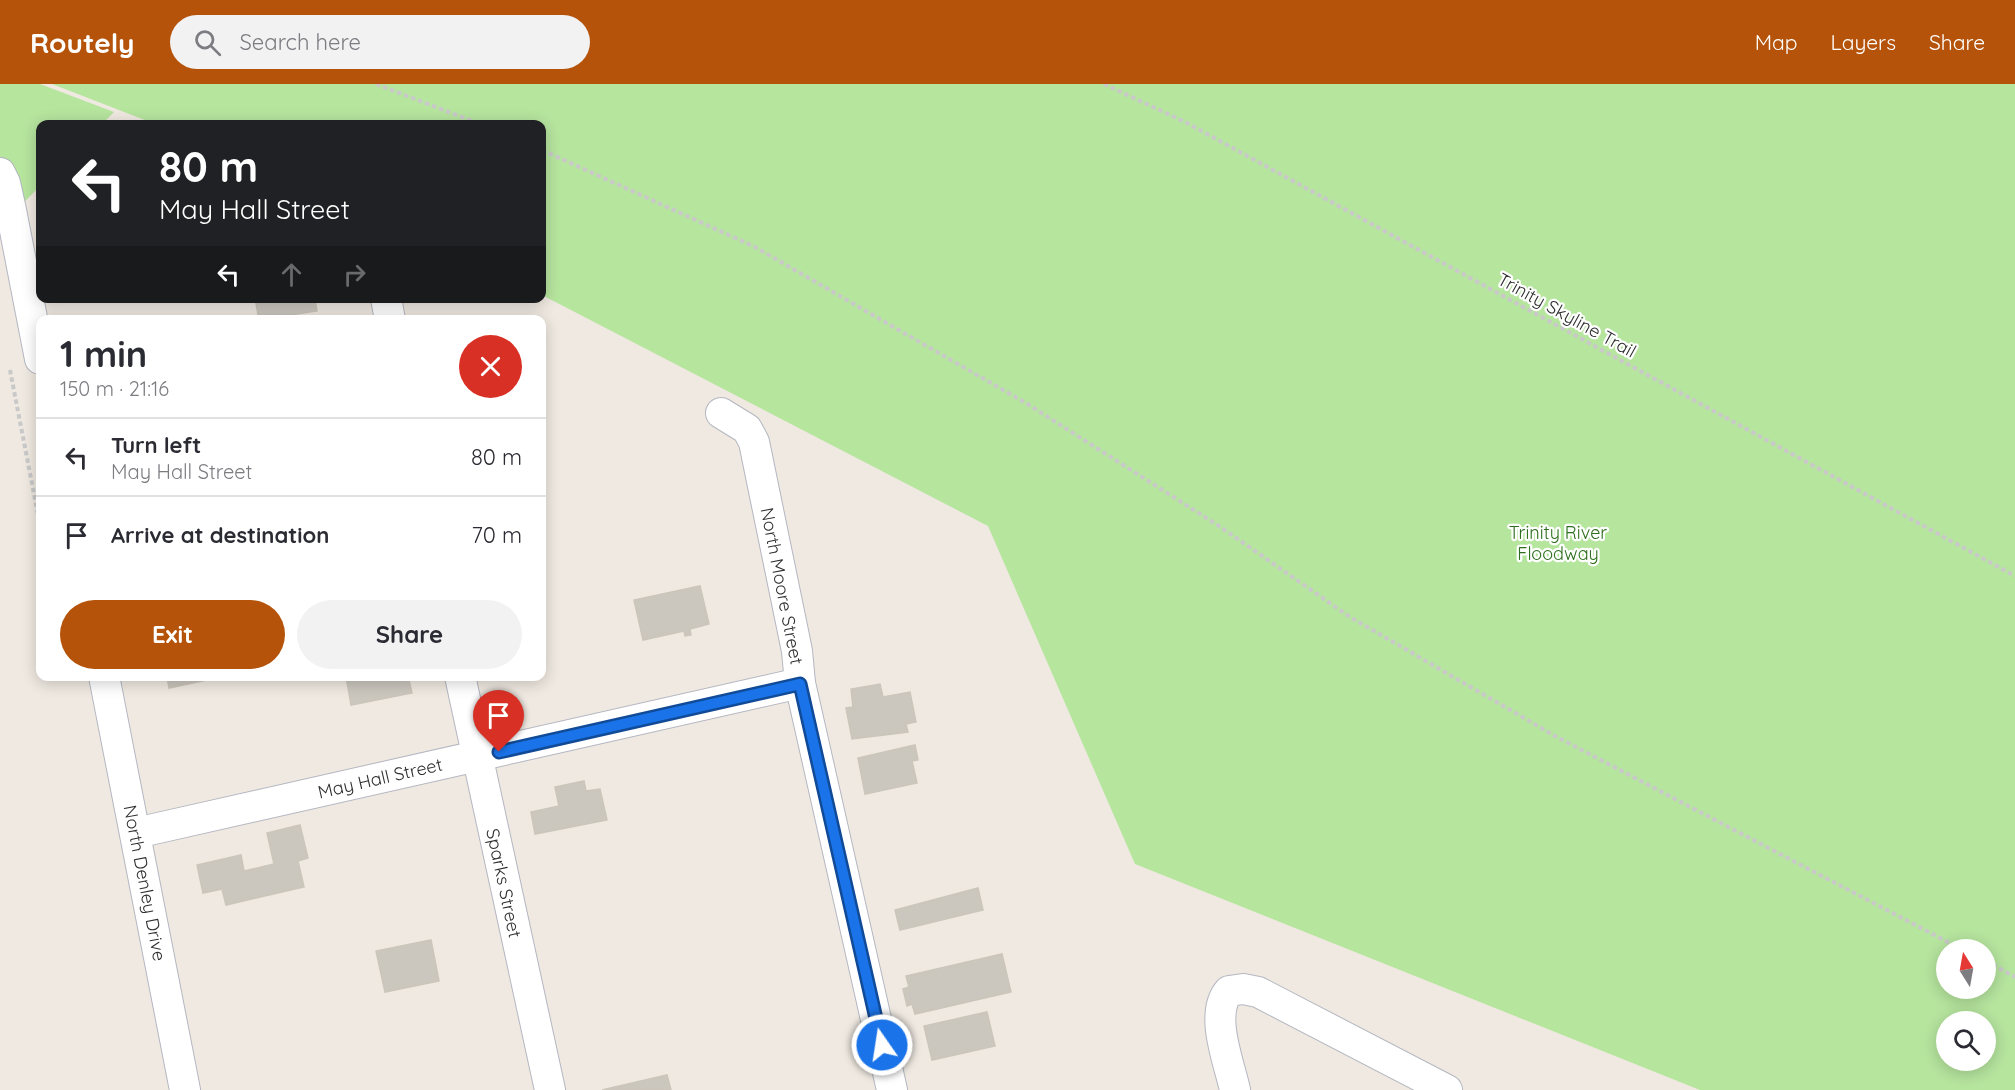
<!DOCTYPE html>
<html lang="en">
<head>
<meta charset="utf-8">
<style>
	body { margin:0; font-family:Quicksand,sans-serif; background:#f2f2f3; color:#2b2b33; height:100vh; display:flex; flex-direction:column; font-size:22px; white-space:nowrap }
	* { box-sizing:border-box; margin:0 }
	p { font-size:20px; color:#7c7c81 }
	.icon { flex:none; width:33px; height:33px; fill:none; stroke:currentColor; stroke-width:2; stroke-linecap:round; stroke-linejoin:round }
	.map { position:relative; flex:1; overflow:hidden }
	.details { position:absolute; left:36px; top:231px; width:510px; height:366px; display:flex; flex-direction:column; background:#fff; border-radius:12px; box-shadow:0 3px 15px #0003 }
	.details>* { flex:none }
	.banner { position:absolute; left:36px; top:36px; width:510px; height:183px; border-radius:12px; box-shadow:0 3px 15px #0003; background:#202124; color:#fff; overflow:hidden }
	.needle { width:39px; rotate:349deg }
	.tools { position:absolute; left:1936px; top:855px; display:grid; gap:12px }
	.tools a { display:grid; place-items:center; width:60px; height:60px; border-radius:50%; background:#fff; box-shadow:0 3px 15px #0003; font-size:30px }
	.pin { position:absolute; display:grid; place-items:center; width:51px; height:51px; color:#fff; margin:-62px -26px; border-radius:50% 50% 50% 0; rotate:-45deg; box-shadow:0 0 6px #0007 }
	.pin .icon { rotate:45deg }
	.me { position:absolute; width:66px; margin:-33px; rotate:347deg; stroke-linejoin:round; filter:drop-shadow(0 0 4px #0008) }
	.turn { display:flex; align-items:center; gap:21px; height:126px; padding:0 24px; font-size:27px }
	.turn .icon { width:78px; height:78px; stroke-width:2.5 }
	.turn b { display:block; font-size:42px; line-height:51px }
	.lanes { display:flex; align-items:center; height:57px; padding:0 24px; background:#0003; justify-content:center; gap:30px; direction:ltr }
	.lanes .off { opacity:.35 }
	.round { display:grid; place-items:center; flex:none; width:63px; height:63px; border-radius:32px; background:#f2f2f3 }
	.headline { display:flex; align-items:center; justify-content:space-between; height:102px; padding:0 24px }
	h1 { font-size:36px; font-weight:700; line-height:45px }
	.action { display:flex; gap:12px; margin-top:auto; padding:12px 24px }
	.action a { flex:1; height:69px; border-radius:36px; background:#b45309; color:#fff; font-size:24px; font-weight:700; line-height:69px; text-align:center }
	.action a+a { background:#f2f2f3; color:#2b2b33 }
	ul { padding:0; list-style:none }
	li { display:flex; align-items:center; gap:18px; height:78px; padding:0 24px; border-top:2px solid #e1e1e2 }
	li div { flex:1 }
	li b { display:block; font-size:22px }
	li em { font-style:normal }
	header { display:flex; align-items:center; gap:36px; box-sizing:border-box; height:84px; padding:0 30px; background:#b45309; color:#fff }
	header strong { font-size:28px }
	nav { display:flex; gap:33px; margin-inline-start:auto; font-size:21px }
	.search { width:420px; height:54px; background:#f2f2f3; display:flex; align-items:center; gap:15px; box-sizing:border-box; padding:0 21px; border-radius:33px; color:#7c7c81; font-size:22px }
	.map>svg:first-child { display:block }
</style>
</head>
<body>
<header>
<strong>Routely</strong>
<div class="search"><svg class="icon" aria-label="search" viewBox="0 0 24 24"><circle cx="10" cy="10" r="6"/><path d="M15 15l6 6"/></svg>Search here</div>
<nav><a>Map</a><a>Layers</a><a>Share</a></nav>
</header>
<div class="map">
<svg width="2015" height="1006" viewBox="0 0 2015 1006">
	<rect width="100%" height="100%" fill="#efe9e1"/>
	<g fill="#b6e59e" fill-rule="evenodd">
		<polygon points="0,0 40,0 114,28 102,40 40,40 40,102 0,143"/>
		<path d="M52,0H2015V1006H1700L1135,780L988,442L542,211V40H155ZM1947,866H1986V904H1947ZM1947,938H1986V976H1947Z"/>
	</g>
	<g fill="#cbc7bf" stroke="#cbc5ba" stroke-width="1.5">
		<polygon points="255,214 320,214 320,215 315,216 317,227 259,236"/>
		<polygon points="700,502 709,540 690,545 691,551 685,552 684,547 643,556 634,516"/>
		<polygon points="167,592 225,592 169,604"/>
		<polygon points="346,592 408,592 412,609 351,621"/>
		<polygon points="880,600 883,613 910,608 916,638 906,640 908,648 852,655 846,624 853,623 851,605"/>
		<polygon points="915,661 918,676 912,677 917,699 865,710 858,674"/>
		<polygon points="584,697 586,707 600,705 607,736 535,750 531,728 559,722 555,703"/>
		<polygon points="300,741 308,774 298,777 304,803 226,821 222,805 203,809 197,781 241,771 244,787 274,780 267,749"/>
		<polygon points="978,804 983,826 900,846 895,826"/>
		<polygon points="431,856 439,897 385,908 376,867"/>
		<polygon points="1002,870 1011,908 915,930 912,920 907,922 903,905 909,903 906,892"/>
		<polygon points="987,928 995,962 932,976 924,942"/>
		<polygon points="667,991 671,1006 602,1006"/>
	</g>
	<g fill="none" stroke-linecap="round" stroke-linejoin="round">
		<defs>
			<g id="minor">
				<polyline points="0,89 5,99 11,126 40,275"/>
				<polyline points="386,214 390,236"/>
				<polyline points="721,329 747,345 754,358 797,567 800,599 892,1006"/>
				<polyline points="104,592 185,1006"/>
				<polyline points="460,592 550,1006"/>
				<polyline points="136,749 800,599"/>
				<path d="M1235,1006C1229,978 1209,930 1229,907L1243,905L1258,908L1447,1006"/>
			</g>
		</defs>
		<use href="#minor" stroke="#b4b7c1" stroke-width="32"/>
		<g stroke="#c9c9c9" stroke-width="4" stroke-dasharray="4.5 3" stroke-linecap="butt">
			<polyline points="376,0 480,40"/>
			<polyline points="1104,0 1187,39 2015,492"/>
			<polyline points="542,66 755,163 1029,321 1219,442 1350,533 1555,652 1963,866"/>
			<polyline points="10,286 40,441"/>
			<polyline points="1986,877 2015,893"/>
		</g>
		<use href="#minor" stroke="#fff" stroke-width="30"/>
	</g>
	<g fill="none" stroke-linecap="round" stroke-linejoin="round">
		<defs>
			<polyline id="route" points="499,668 800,600 882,961"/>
		</defs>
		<use href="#route" stroke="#114b97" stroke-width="15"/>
		<use href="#route" stroke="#1a73e8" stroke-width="10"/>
	</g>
	<g text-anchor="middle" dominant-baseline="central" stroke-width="4.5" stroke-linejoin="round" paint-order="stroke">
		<g font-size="18" fill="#2e2e2e" stroke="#fff">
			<text transform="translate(1567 231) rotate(29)">Trinity Skyline Trail</text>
			<text transform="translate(782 502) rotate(79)">North Moore Street</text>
			<text transform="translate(380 694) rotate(-13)">May Hall Street</text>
			<text transform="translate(145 799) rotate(79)">North Denley Drive</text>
			<text transform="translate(504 799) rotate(78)">Sparks Street</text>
		</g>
		<g font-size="18" fill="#2c6e1b" stroke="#fff">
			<text x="1558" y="448">Trinity River<tspan x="1558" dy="21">Floodway</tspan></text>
		</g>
	</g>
</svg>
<div class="tools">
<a><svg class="needle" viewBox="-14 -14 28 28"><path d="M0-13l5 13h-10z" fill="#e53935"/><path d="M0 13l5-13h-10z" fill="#7c7c81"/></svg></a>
<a><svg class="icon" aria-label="search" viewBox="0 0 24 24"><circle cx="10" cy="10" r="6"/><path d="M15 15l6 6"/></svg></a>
</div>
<div class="pin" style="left:499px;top:668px;background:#d93025"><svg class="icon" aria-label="arrive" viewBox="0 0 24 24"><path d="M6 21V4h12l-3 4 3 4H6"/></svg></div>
<svg class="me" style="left:882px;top:961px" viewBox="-20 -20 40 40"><circle r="17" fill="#1a73e8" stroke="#fff" stroke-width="3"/><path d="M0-11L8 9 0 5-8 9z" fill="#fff"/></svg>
<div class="banner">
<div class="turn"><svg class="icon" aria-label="left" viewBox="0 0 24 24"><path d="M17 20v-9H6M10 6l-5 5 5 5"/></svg><div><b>80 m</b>May Hall Street</div></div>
<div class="lanes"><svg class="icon" aria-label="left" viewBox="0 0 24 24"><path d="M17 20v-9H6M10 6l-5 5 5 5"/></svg><svg class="icon off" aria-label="ahead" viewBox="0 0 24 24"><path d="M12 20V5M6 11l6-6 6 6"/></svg><svg class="icon off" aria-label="right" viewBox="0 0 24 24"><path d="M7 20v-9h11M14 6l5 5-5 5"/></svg></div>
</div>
<section class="details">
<div class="headline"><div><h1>1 min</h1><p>150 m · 21:16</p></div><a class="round" style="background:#d93025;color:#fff"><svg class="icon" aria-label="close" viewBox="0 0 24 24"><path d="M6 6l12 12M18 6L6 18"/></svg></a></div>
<ul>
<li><svg class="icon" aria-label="left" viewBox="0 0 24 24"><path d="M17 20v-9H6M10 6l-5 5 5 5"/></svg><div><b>Turn left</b><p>May Hall Street</p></div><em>80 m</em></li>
<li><svg class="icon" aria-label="arrive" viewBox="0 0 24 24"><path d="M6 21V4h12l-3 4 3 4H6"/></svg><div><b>Arrive at destination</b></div><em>70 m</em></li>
</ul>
<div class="action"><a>Exit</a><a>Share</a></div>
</section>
</div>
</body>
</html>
